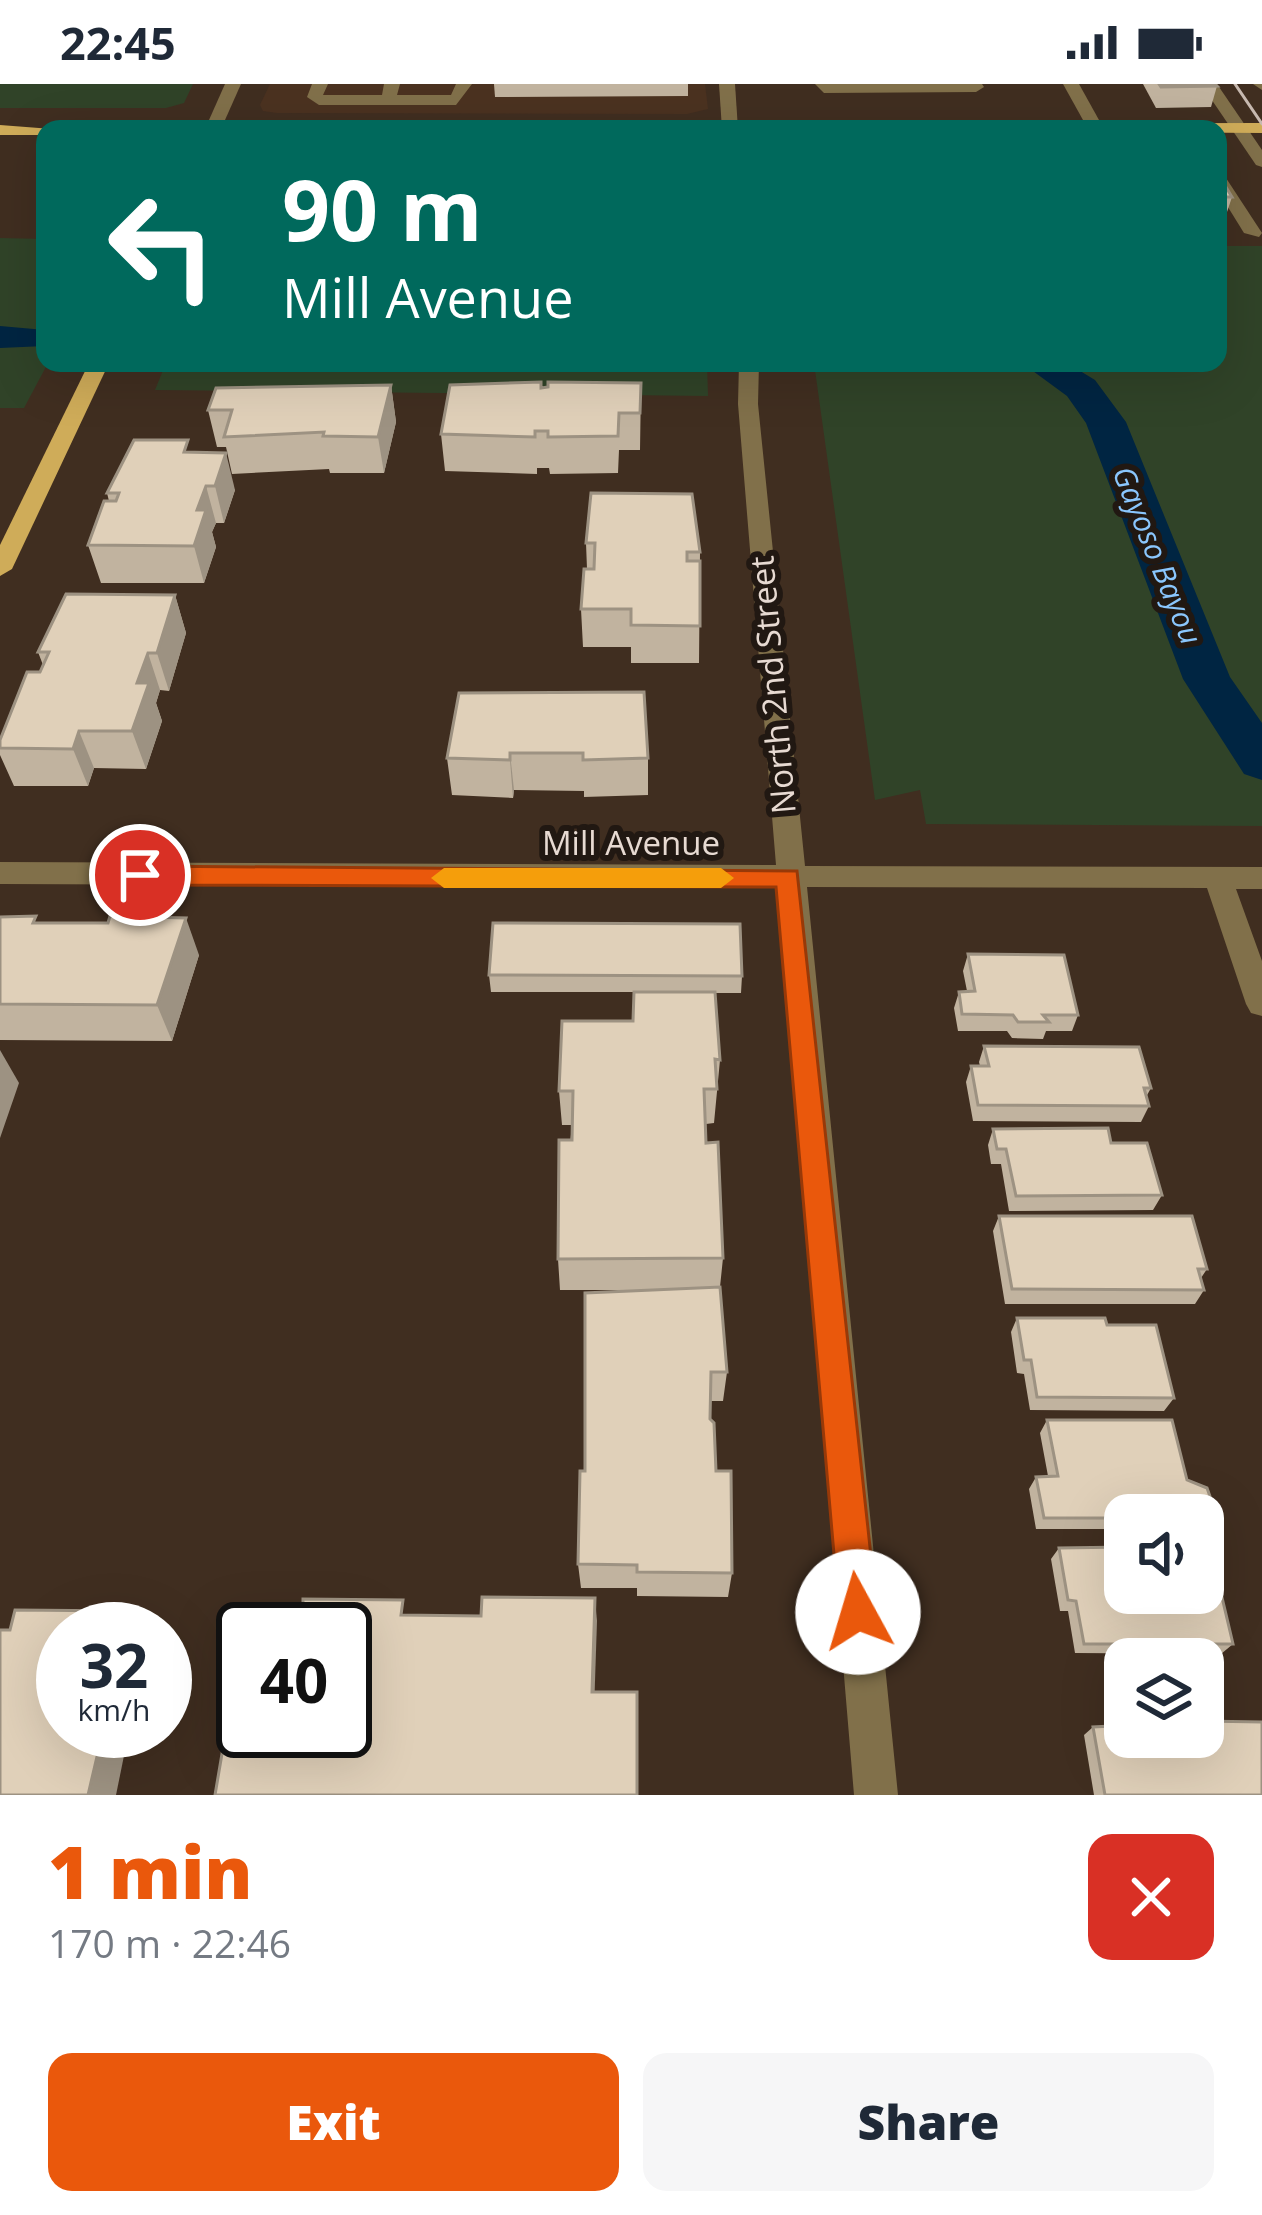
<!DOCTYPE html>
<html lang="en">
<head>
<meta charset="utf-8">
<style>
	body { margin:0; font-family:"Open Sans",sans-serif; background:#f6f6f7; color:#1f2937; height:100vh; display:flex; flex-direction:column; font-size:45px; white-space:nowrap }
	* { box-sizing:border-box; margin:0 }
	p { font-size:39px; color:#747a83 }
	.icon { flex:none; width:66px; height:66px; fill:none; stroke:currentColor; stroke-width:2; stroke-linecap:round; stroke-linejoin:round }
	.map { position:relative; height:1711px; overflow:hidden }
	.panel { display:flex; flex-direction:column; background:#fff; flex:1 }
	.panel>* { flex:none }
	.guide { position:absolute; left:36px; top:36px; width:1191px; height:252px; border-radius:24px; box-shadow:0 12px 48px #0002; background:#00695c; color:#fff; overflow:hidden }
	.fabs { position:absolute; left:1104px; top:1410px; display:grid; gap:24px }
	.fabs a { display:grid; place-items:center; width:120px; height:120px; border-radius:24px; background:#fff; box-shadow:0 12px 48px #0002; font-size:60px }
	.speed { position:absolute; left:36px; top:1518px; display:flex; gap:24px; font-size:60px; font-weight:700; text-align:center }
	.speed>* { display:grid; place-content:center; width:156px; height:156px; border-radius:50%; background:#fff; box-shadow:0 12px 48px #0002; line-height:1 }
	.speed small { font-size:30px; font-weight:400 }
	.speed .limit { border:6px solid #111; border-radius:18px; background:#fff; color:#111 }
	.pin { position:absolute; display:grid; place-items:center; width:102px; height:102px; color:#fff; margin:-51px; border:6px solid #fff; border-radius:50%; box-shadow:0 3px 12px #0007 }
	.me { position:absolute; width:132px; margin:-66px; rotate:354deg; stroke-linejoin:round; filter:drop-shadow(0 0 9px #0008) }
	.turn { display:flex; align-items:center; gap:42px; height:252px; padding:0 48px; font-size:54px }
	.turn .icon { width:156px; height:156px; stroke-width:2.5 }
	.turn b { display:block; font-size:84px; line-height:102px }
	.round { display:grid; place-items:center; flex:none; width:126px; height:126px; border-radius:24px; background:#f6f6f7 }
	.head { display:flex; align-items:center; justify-content:space-between; height:204px; padding:0 48px }
	h1 { font-size:72px; font-weight:800; line-height:90px; color:#ea580c }
	.primary-button { display:flex; gap:24px; margin-top:auto; padding:24px 48px }
	.primary-button a { flex:1; height:138px; border-radius:24px; background:#ea580c; color:#fff; font-size:48px; font-weight:800; line-height:138px; text-align:center }
	.primary-button a+a { background:#f6f6f7; color:#1f2937 }
	.status { display:flex; justify-content:space-between; align-items:center; height:84px; padding:0 60px; background:#fff; direction:ltr }
	.status svg { height:33px; fill:currentColor }
	.map>svg:first-child { display:block }
</style>
</head>
<body>
<div class="status"><b>22:45</b><svg viewBox="0 0 49 12"><path d="M0 12V9h3v3zM5 12V6h3v6zM10 12V3h3v9zM15 12V0h3v12zM26 1h20v11H26zM47 4h2v5h-2z"/></svg></div>
<div class="map">
<svg width="1262" height="1711" viewBox="0 0 1262 1711">
	<rect width="100%" height="100%" fill="#402e20"/>
	<polygon fill="#4b3220" points="270,0 705,0 708,25 687,30 277,29 263,27 260,21"/>
	<g fill="#304328">
		<polygon points="0,0 193,0 184,19 166,24 0,24"/>
		<polygon points="0,154 45,155 48,279 24,324 0,324"/>
		<polygon points="1218,162 1262,162 1262,742 926,740 920,706 875,716 814,279 1218,279"/>
		<polygon points="166,279 707,279 708,312 155,306"/>
	</g>
	<g fill="none" stroke-linecap="round" stroke-linejoin="round">
		<g fill="#002542" fill-rule="evenodd">
			<polygon points="0,242 45,246 45,262 0,264"/>
			<polygon points="1022,279 1067,279 1095,296 1126,338 1230,593 1262,639 1262,696 1244,690 1183,595 1086,339 1067,312"/>
		</g>
		<g fill="#81704a" fill-rule="evenodd">
			<polygon points="225,0 241,0 221,45 205,45"/>
			<polygon points="312,0 328,0 323,11 382,11 384,0 400,0 397,11 451,11 456,0 472,0 456,21 319,21 307,13"/>
			<polygon points="719,0 735,0 738,45 722,45"/>
			<polygon points="815,0 982,0 984,3 976,8 824,9"/>
			<polygon points="1063,0 1079,0 1104,45 1088,45"/>
			<polygon points="1201,0 1217,0 1262,66 1262,83 1256,81"/>
			<polygon points="1253,0 1262,0 1262,6"/>
			<polygon points="1218,89 1226,94 1262,149 1259,153 1244,149 1218,107"/>
			<polygon points="739,279 759,279 758,320 805,782 1262,783 1262,805 1236,805 1262,877 1262,932 1251,929 1246,920 1207,804 807,803 898,1711 854,1711 778,803 0,800 0,778 776,781 738,320"/>
		</g>
		<g fill="#cfac59" fill-rule="evenodd">
			<polygon points="1262,39 1262,49 690,45 698,40"/>
			<polygon points="0,41 52,45 45,45 45,51 0,51"/>
			<polygon points="89,279 109,279 12,485 0,492 0,461"/>
		</g>
		<polyline stroke="#c7b9b0" stroke-width="3" points="1235,0 1262,40"/>
	</g>
	<g fill="#c1b39f">
		<polygon points="494,0 688,0 688,12 495,13"/>
		<polygon points="1143,0 1215,0 1217,2 1211,23 1156,24"/>
		<polygon points="1218,90 1232,113 1227,128 1218,128"/>
		<polygon points="641,299 640,366 619,366 618,389 550,390 549,384 537,384 537,390 445,387 441,350 541,304"/>
		<polygon points="391,301 396,338 384,389 330,389 329,385 232,390 226,363 217,363 208,326"/>
		<polygon points="191,368 235,406 224,439 216,439 212,448 216,463 204,499 101,499 88,461 109,417 107,409"/>
		<polygon points="586,459 700,468 699,579 631,579 631,563 583,563 581,525 587,485"/>
		<polygon points="175,511 186,549 169,607 160,606 156,619 162,637 146,685 94,684 88,702 14,702 0,671 0,656 40,588 43,581 38,568"/>
		<polygon points="644,608 648,674 648,711 584,713 584,707 514,706 513,714 452,711 447,674"/>
		<polygon points="0,833 39,839 199,871 172,957 0,956"/>
		<polygon points="968,870 1078,931 1072,947 1046,947 1043,955 1012,954 1007,947 958,947 954,924 959,908 967,907 963,887"/>
		<polygon points="489,891 742,892 741,909 715,909 720,976 714,1039 706,1040 706,1059 723,1174 720,1203 727,1288 723,1317 710,1317 710,1335 716,1387 732,1489 728,1513 637,1512 637,1504 581,1504 578,1480 585,1387 651,1206 560,1206 558,1175 572,1041 562,1041 559,1007 633,937 634,908 491,908"/>
		<polygon points="984,962 1151,1004 1146,1013 1149,1022 1141,1038 973,1037 966,998 971,982 980,982 979,978"/>
		<polygon points="993,1045 1111,1059 1162,1111 1153,1126 1009,1127 1001,1080 991,1080 988,1061"/>
		<polygon points="999,1132 1207,1185 1201,1194 1204,1206 1195,1220 1005,1220 993,1147"/>
		<polygon points="1017,1234 1107,1241 1174,1314 1164,1327 1030,1326 1024,1290 1017,1289 1011,1248"/>
		<polygon points="1047,1336 1187,1396 1213,1421 1203,1435 1203,1431 1125,1431 1125,1445 1036,1445 1029,1405 1036,1393 1048,1392 1040,1349"/>
		<polygon points="1059,1464 1233,1560 1221,1570 1075,1569 1068,1527 1060,1527 1051,1475"/>
		<polygon points="1111,1636 1262,1711 1094,1711 1084,1651 1093,1643 1104,1643"/>
	</g>
	<g fill="#9d9282">
		<polygon points="391,301 396,338 384,389 378,353"/>
		<polygon points="226,369 235,406 224,439 215,402"/>
		<polygon points="206,402 216,439 212,448 216,463 204,499 194,462 197,426"/>
		<polygon points="175,511 186,549 169,607 157,569"/>
		<polygon points="148,569 160,606 156,619 162,637 146,685 132,647 137,599"/>
		<polygon points="79,647 94,684 88,702 73,665"/>
		<polygon points="510,669 514,706 513,714 510,676"/>
		<polygon points="186,834 199,871 172,957 157,921"/>
		<polygon points="0,966 19,999 0,1054"/>
		<polygon points="595,1514 597,1537 594,1627 592,1608"/>
		<polygon points="129,1527 146,1545 125,1545"/>
		<polygon points="103,1647 129,1647 116,1711 88,1711"/>
	</g>
	<g fill="#e0d0b9" stroke="#9d9282" stroke-width="3">
		<polygon points="1159,0 1215,0 1217,2 1161,3"/>
		<polygon points="1018,44 1051,45 960,45"/>
		<polygon points="1218,90 1232,113 1218,113"/>
		<polygon points="541,298 541,304 548,303 548,298 641,299 640,329 619,329 618,352 548,353 548,347 535,347 535,353 441,350 450,301"/>
		<polygon points="391,301 378,353 323,352 324,348 224,353 232,326 208,326 216,304"/>
		<polygon points="134,356 188,356 184,368 226,369 215,402 206,402 197,426 206,426 194,462 88,461 104,417 116,417 119,409 107,409"/>
		<polygon points="591,409 692,410 700,468 687,468 687,477 700,477 700,542 631,541 631,525 581,525 584,485 594,485 595,459 586,459"/>
		<polygon points="66,510 175,511 157,569 148,569 137,599 149,599 132,647 79,647 73,665 0,664 0,656 27,588 40,588 49,568 38,568"/>
		<polygon points="644,608 648,674 583,676 583,669 510,669 510,676 447,674 459,609"/>
		<polygon points="36,832 33,839 108,839 110,832 186,834 157,921 0,920 0,833"/>
		<polygon points="493,839 740,840 742,892 489,891"/>
		<polygon points="968,870 1064,871 1078,931 1043,931 1049,938 1018,938 1013,931 962,930 959,908 975,907"/>
		<polygon points="634,908 715,908 720,976 715,975 717,1005 704,1005 706,1059 718,1058 723,1174 558,1175 559,1056 572,1056 573,1007 559,1007 562,937 633,937"/>
		<polygon points="984,962 1139,963 1151,1004 1144,1004 1149,1022 978,1021 971,982 989,982"/>
		<polygon points="1108,1044 1111,1059 1147,1059 1162,1111 1016,1112 1006,1065 997,1065 993,1045"/>
		<polygon points="999,1132 1192,1132 1207,1185 1198,1185 1204,1206 1012,1205"/>
		<polygon points="720,1203 727,1288 711,1288 710,1335 714,1339 716,1387 731,1387 732,1489 637,1488 637,1481 578,1480 580,1387 585,1387 585,1209"/>
		<polygon points="1017,1234 1105,1234 1107,1241 1156,1241 1174,1314 1037,1313 1031,1276 1024,1276"/>
		<polygon points="1047,1336 1172,1336 1187,1396 1207,1404 1213,1421 1204,1433 1203,1431 1125,1431 1125,1434 1044,1434 1036,1393 1058,1392"/>
		<polygon points="1125,1463 1125,1509 1203,1509 1203,1471 1212,1471 1233,1560 1084,1560 1076,1517 1068,1516 1059,1464"/>
		<polygon points="482,1513 595,1514 592,1608 637,1608 637,1711 215,1711 243,1546 243,1647 345,1647 345,1545 243,1545 247,1522 303,1521 303,1515 403,1516 401,1531 481,1532"/>
		<polygon points="15,1526 129,1527 125,1545 63,1545 63,1647 103,1647 88,1711 0,1711 0,1546 10,1546"/>
		<polygon points="1111,1636 1125,1636 1125,1653 1203,1653 1203,1637 1262,1638 1262,1711 1105,1711 1093,1643 1112,1642"/>
	</g>
	<polygon fill="#ea580c" stroke="#983908" stroke-width="3" points="140,782 797,787 877,1528 872,1541 858,1547 845,1541 839,1528 776,803 140,801 127,791"/>
	<polygon fill="#f59e0b" points="444,784 721,784 734,794 721,804 444,804 431,794"/>
	<g text-anchor="middle" dominant-baseline="central" stroke-width="12" stroke-linejoin="round" paint-order="stroke">
		<g font-size="30" font-style="italic" fill="#8ac6fd" stroke="#211812">
			<text transform="translate(1158 471) rotate(68)">Gayoso Bayou</text>
		</g>
		<g font-size="33" fill="#e7dad2" stroke="#211812">
			<text transform="translate(772 601) rotate(-95)">North 2nd Street</text>
			<text x="631" y="758">Mill Avenue</text>
		</g>
	</g>
</svg>
<div class="fabs">
<a><svg class="icon" aria-label="sound" viewBox="0 0 24 24"><path d="M4 9h4l5-4v14l-5-4H4zM17 9q2 3 0 6"/></svg></a>
<a><svg class="icon" aria-label="layers" viewBox="0 0 24 24"><path d="M12 4l9 5-9 5-9-5zM3 14l9 5 9-5"/></svg></a>
</div>
<div class="speed"><div>32<small>km/h</small></div><div class="limit">40</div></div>
<div class="pin" style="left:140px;top:791px;background:#d93025"><svg class="icon" aria-label="arrive" viewBox="0 0 24 24"><path d="M6 21V4h12l-3 4 3 4H6"/></svg></div>
<svg class="me" style="left:858px;top:1528px" viewBox="-20 -20 40 40"><circle r="19" fill="#fff"/><path d="M0-13L10 11 0 6-10 11z" fill="#ea580c"/></svg>
<div class="guide">
<div class="turn"><svg class="icon" aria-label="left" viewBox="0 0 24 24"><path d="M17 20v-9H6M10 6l-5 5 5 5"/></svg><div><b>90 m</b>Mill Avenue</div></div>
</div>
</div>
<section class="panel">
<div class="head"><div><h1>1 min</h1><p>170 m · 22:46</p></div><a class="round" style="background:#d93025;color:#fff"><svg class="icon" aria-label="close" viewBox="0 0 24 24"><path d="M6 6l12 12M18 6L6 18"/></svg></a></div>
<div class="primary-button"><a>Exit</a><a>Share</a></div>
</section>
</body>
</html>
